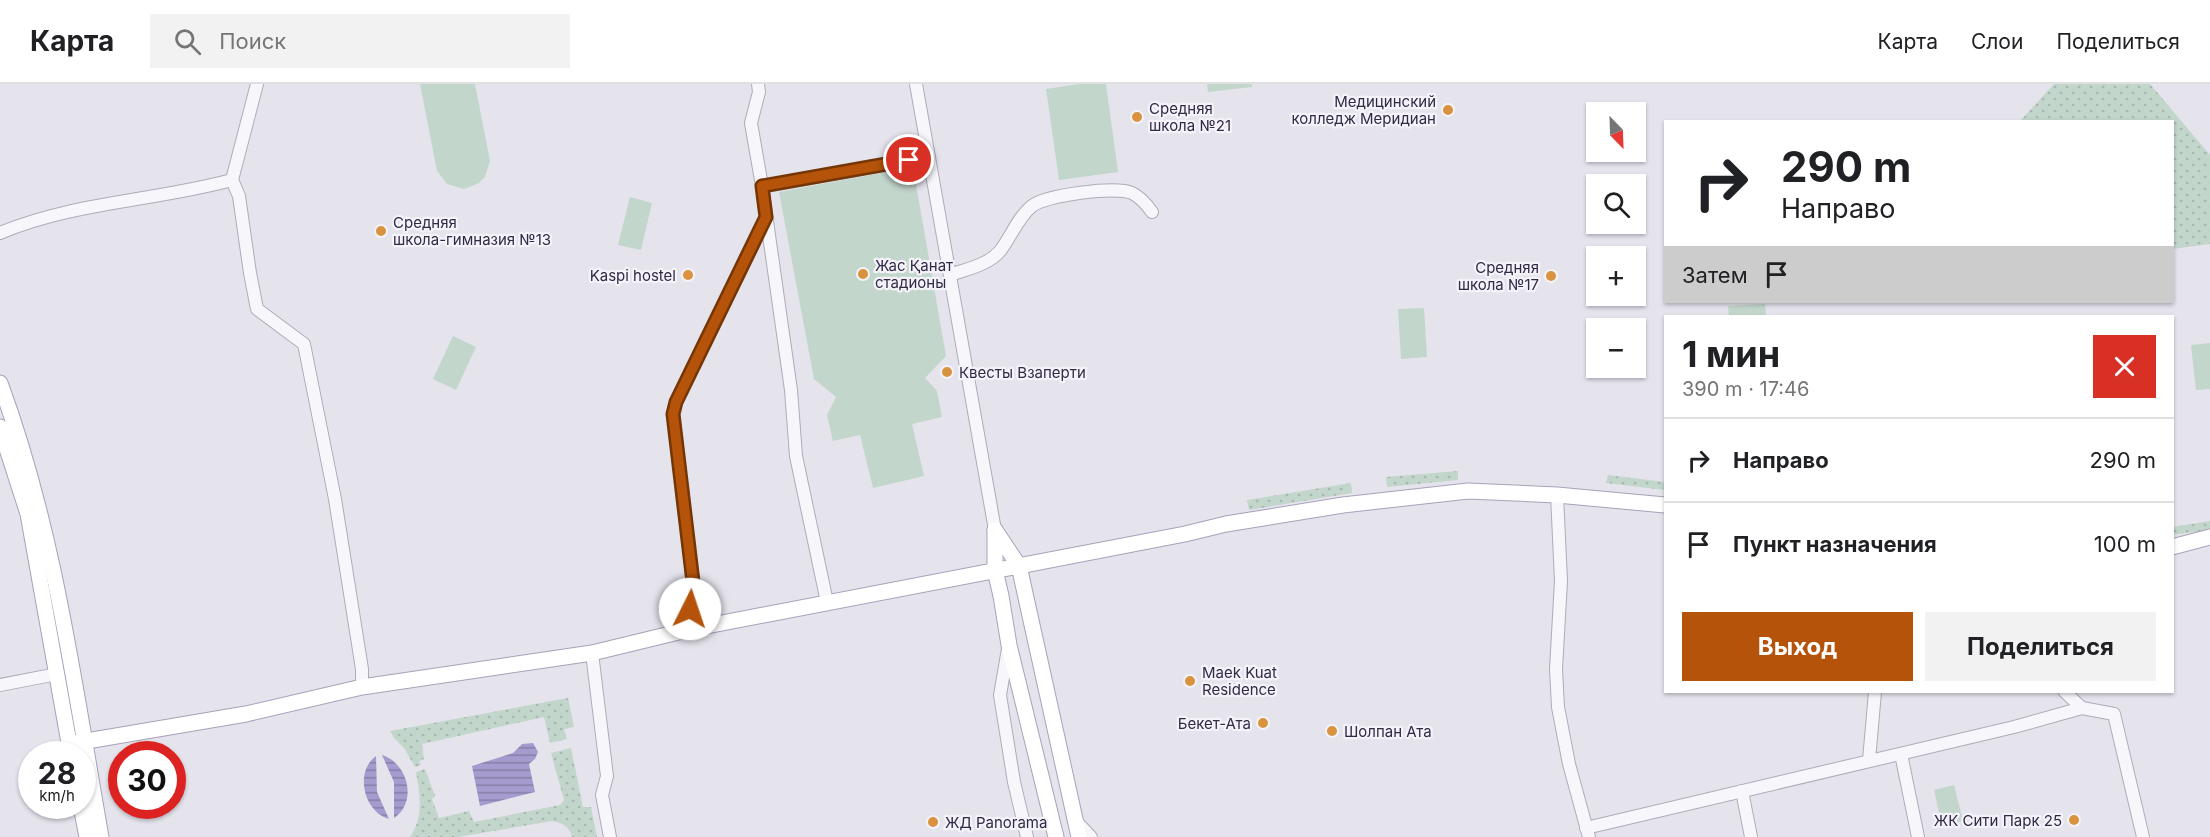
<!DOCTYPE html>
<html lang="ru">
<head>
<meta charset="utf-8">
<style>
	body { margin:0; font-family:Inter,sans-serif; background:#f2f2f2; color:#202124; height:100vh; display:flex; flex-direction:column; font-size:22px; white-space:nowrap }
	* { box-sizing:border-box; margin:0 }
	p { font-size:20px; color:#757577 }
	.icon { flex:none; width:33px; height:33px; fill:none; stroke:currentColor; stroke-width:2; stroke-linecap:round; stroke-linejoin:round }
	.map { position:relative; flex:1; overflow:hidden }
	.sheet { position:absolute; left:1664px; top:231px; width:510px; height:378px; display:flex; flex-direction:column; background:#fff; border-radius:0px; box-shadow:0 2px 4px #0004 }
	.sheet>* { flex:none }
	.banner { position:absolute; left:1664px; top:36px; width:510px; height:183px; border-radius:0px; box-shadow:0 2px 4px #0004; background:#fff; color:#202124; overflow:hidden }
	.needle { width:39px; rotate:157deg }
	.buttons { position:absolute; left:1586px; top:18px; display:grid; gap:12px }
	.buttons a { display:grid; place-items:center; width:60px; height:60px; border-radius:0px; background:#fff; box-shadow:0 2px 4px #0004; font-size:30px }
	.speed { position:absolute; left:18px; top:657px; display:flex; gap:12px; font-size:30px; font-weight:700; text-align:center }
	.speed>* { display:grid; place-content:center; width:78px; height:78px; border-radius:50%; background:#fff; box-shadow:0 2px 4px #0004; line-height:1 }
	.speed small { font-size:15px; font-weight:400 }
	.speed .limit { border:9px solid #d22; background:#fff; color:#111 }
	.pin { position:absolute; display:grid; place-items:center; width:51px; height:51px; color:#fff; margin:-26px; border:3px solid #fff; border-radius:50%; box-shadow:0 2px 6px #0007 }
	.me { position:absolute; width:66px; margin:-33px; rotate:4deg; stroke-linejoin:round; filter:drop-shadow(0 0 4px #0008) }
	.turn { display:flex; align-items:center; gap:21px; height:126px; padding:0 18px; font-size:27px }
	.turn .icon { width:78px; height:78px; stroke-width:2.5 }
	.turn b { display:block; font-size:42px; line-height:51px }
	.then { display:flex; align-items:center; height:57px; padding:0 18px; background:#0003; gap:12px; font-size:22px }
	.round { display:grid; place-items:center; flex:none; width:63px; height:63px; border-radius:0px; background:#f2f2f2 }
	.overview { display:flex; align-items:center; justify-content:space-between; height:102px; padding:0 18px }
	h1 { font-size:36px; font-weight:700; line-height:45px }
	.action { display:flex; gap:12px; margin-top:auto; padding:12px 18px }
	.action a { flex:1; height:69px; border-radius:0px; background:#b45309; color:#fff; font-size:24px; font-weight:700; line-height:69px; text-align:center }
	.action a+a { background:#f2f2f2; color:#202124 }
	ul { padding:0; list-style:none }
	li { display:flex; align-items:center; gap:18px; height:84px; padding:0 18px; border-top:2px solid #e0e0e0 }
	li div { flex:1 }
	li b { display:block; font-size:22px }
	li em { font-style:normal }
	header { display:flex; align-items:center; gap:36px; box-sizing:border-box; height:84px; padding:0 30px; background:#fff; border-bottom:2px solid #e0e0e0 }
	header strong { font-size:28px }
	nav { display:flex; gap:33px; margin-inline-start:auto; font-size:21px }
	.search { width:420px; height:54px; background:#f2f2f2; display:flex; align-items:center; gap:15px; box-sizing:border-box; padding:0 21px; border-radius:0px; color:#757577; font-size:22px }
	.map>svg:first-child { display:block }
</style>
</head>
<body>
<header>
<strong>Карта</strong>
<div class="search"><svg class="icon" aria-label="search" viewBox="0 0 24 24"><circle cx="10" cy="10" r="6"/><path d="M15 15l6 6"/></svg>Поиск</div>
<nav><a>Карта</a><a>Слои</a><a>Поделиться</a></nav>
</header>
<div class="map">
<svg width="2210" height="753" viewBox="0 0 2210 753">
	<defs>
		<pattern id="grass-dots" width="8" height="8" patternUnits="userSpaceOnUse" patternTransform="scale(1.5)"><rect width="8" height="8" fill="#c3d6cc"/><path d="M2 2h.1M6 6h.1" fill="none" stroke="#a8b8b1" stroke-width="1.8" stroke-linecap="round"/></pattern>
		<pattern id="forest-crowns" width="20" height="18" patternUnits="userSpaceOnUse" patternTransform="scale(1.5)"><rect width="20" height="18" fill="#c3d6cc"/><path d="M2 6a3 3 0 1 1 6 0M12 15a3 3 0 1 1 6 0" fill="none" stroke="#a8b8b1"/></pattern>
		<pattern id="water-rules" width="6" height="5" patternUnits="userSpaceOnUse" patternTransform="scale(1.5)"><rect width="6" height="5" fill="#a69bce"/><path d="M0 2.5h6" fill="none" stroke="#887ea9"/></pattern>
	</defs>
	<rect width="100%" height="100%" fill="#e5e3ec"/>
	<g fill="url(#grass-dots)">
		<polygon points="2054,0 2150,0 2210,71 2210,160 2172,165 2172,38 2020,37"/>
		<polygon points="1458,387 1458,396 1387,403 1386,393"/>
		<polygon points="1608,391 1665,398 1665,406 1606,399"/>
		<polygon points="1351,399 1352,409 1249,426 1247,416"/>
		<polygon points="2210,437 2210,446 2172,451 2172,443"/>
		<polygon points="568,614 574,643 564,645 567,655 550,659 544,633 422,660 424,675 419,677 421,681 415,683 404,664 394,654 390,647"/>
		<path d="M571,664L583,723H591L597,753H572C570,742 562,739 552,737L458,753H410C424,734 420,709 416,688L425,685L435,712L432,715L439,734L469,727L474,738L560,721L564,716L551,669Z"/>
	</g>
	<polygon fill="url(#forest-crowns)" points="1612,21 1632,21 1632,28 1613,28"/>
	<g fill="#c3d6cc">
		<polygon points="420,0 475,0 490,77 485,93 479,99 464,105 447,100 437,87"/>
		<polygon points="1079,0 1106,0 1118,88 1059,96 1046,5"/>
		<polygon points="1207,0 1252,0 1252,3 1208,8"/>
		<polygon points="913,83 946,272 925,294 937,307 942,333 912,340 924,392 873,404 860,351 833,357 827,331 836,313 814,295 779,108"/>
		<polygon points="630,113 652,119 641,166 618,161"/>
		<polygon points="1765,220 1766,232 1729,232 1728,222"/>
		<polygon points="1424,224 1427,273 1401,275 1398,225"/>
		<polygon points="453,252 476,263 456,306 433,295"/>
		<polygon points="2210,259 2210,305 2196,306 2191,261"/>
		<polygon points="1954,701 1963,737 1942,742 1934,706"/>
	</g>
	<g fill="url(#water-rules)">
		<polygon points="533,659 538,668 535,675 529,680 535,708 480,722 472,682 513,669 522,660"/>
		<path d="M382,671C408,679 418,718 394,734V698Z"/>
		<path d="M376,672L377,708L389,735C364,728 354,688 376,672Z"/>
	</g>
	<g fill="none" stroke-linecap="round" stroke-linejoin="round">
		<defs>
			<g id="minor">
				<polyline points="758,0 759,8 751,39 762,102"/>
				<polyline points="916,0 995,446"/>
				<polyline points="232,96 239,112 250,189 257,225 304,260 335,415 362,585 362,603"/>
				<polyline points="232,96 257,0"/>
				<path d="M0,149C74,118 154,117 232,96"/>
				<path d="M950,191C967,185 988,181 1000,167C1011,153 1018,133 1032,122C1046,111 1115,102 1132,109C1140,113 1147,121 1152,128"/>
				<polyline points="1557,411 1561,497 1556,585 1558,623 1569,680 1589,753"/>
				<polyline points="827,518 796,372 791,306 762,102 929,73"/>
				<polyline points="691,545 690,525 693,498 673,330 676,318 766,134"/>
				<polyline points="1008,565 1000,611 1014,698 1027,753"/>
				<polyline points="592,569 607,692 602,711 610,753"/>
				<polyline points="0,601 57,590"/>
				<polyline points="2065,608 2082,624 2114,630 2143,753"/>
				<polyline points="1901,670 1918,753"/>
				<polyline points="1869,676 1875,608"/>
				<polyline points="1742,707 1751,753"/>
				<polyline points="1075,736 1091,753"/>
				<polyline points="1586,744 2014,643 2082,624"/>
			</g>
			<g id="major">
				<path d="M0,299C54,445 74,600 101,753"/>
				<polyline points="0,343 28,430 71,670"/>
				<polyline points="995,446 1019,482 1079,753"/>
				<polyline points="995,446 995,486 1001,512 1009,561 1056,753"/>
				<polyline points="2172,463 2210,453"/>
				<polyline points="69,660 246,630 362,603 592,569 691,545 1185,450 1226,440 1343,421 1468,407 1557,411 1665,421"/>
				<polyline points="81,722 87,753"/>
			</g>
		</defs>
		<use href="#minor" stroke="#afabba" stroke-width="14"/>
		<use href="#major" stroke="#a8a1b9" stroke-width="17"/>
		<use href="#minor" stroke="#f7f6fa" stroke-width="12"/>
		<use href="#major" stroke="#fff" stroke-width="15"/>
	</g>
	<g fill="none" stroke-linecap="round" stroke-linejoin="round">
		<defs>
			<polyline id="route" points="690,525 693,498 673,330 676,318 766,133 762,102 909,76"/>
		</defs>
		<use href="#route" stroke="#753606" stroke-width="15"/>
		<use href="#route" stroke="#b45309" stroke-width="10"/>
	</g>
	<g fill="#d9933f" stroke="#f4f3f9" stroke-width="2">
		<circle cx="1448" cy="26" r="6"/>
		<circle cx="1137" cy="33" r="6"/>
		<circle cx="381" cy="147" r="6"/>
		<circle cx="863" cy="190" r="6"/>
		<circle cx="688" cy="191" r="6"/>
		<circle cx="1551" cy="192" r="6"/>
		<circle cx="947" cy="288" r="6"/>
		<circle cx="1190" cy="597" r="6"/>
		<circle cx="1263" cy="639" r="6"/>
		<circle cx="1332" cy="647" r="6"/>
		<circle cx="2074" cy="736" r="6"/>
		<circle cx="933" cy="738" r="6"/>
	</g>
	<g text-anchor="middle" dominant-baseline="central" stroke-width="4.5" stroke-linejoin="round" paint-order="stroke">
		<g font-size="15" fill="#322946" stroke="#f4f3f9" text-anchor="start">
			<text x="1436" y="17" text-anchor="end">Медицинский<tspan x="1436" dy="17">колледж Меридиан</tspan></text>
			<text x="1149" y="24">Средняя<tspan x="1149" dy="17">школа №21</tspan></text>
			<text x="393" y="138">Средняя<tspan x="393" dy="17">школа-гимназия №13</tspan></text>
			<text x="875" y="181">Жас Қанат<tspan x="875" dy="17">стадионы</tspan></text>
			<text x="1539" y="183" text-anchor="end">Средняя<tspan x="1539" dy="17">школа №17</tspan></text>
			<text x="676" y="191" text-anchor="end">Kaspi hostel</text>
			<text x="959" y="288">Квесты Взаперти</text>
			<text x="1202" y="588">Maek Kuat<tspan x="1202" dy="17">Residence</tspan></text>
			<text x="1251" y="639" text-anchor="end">Бекет-Ата</text>
			<text x="1344" y="647">Шолпан Ата</text>
			<text x="2062" y="736" text-anchor="end">ЖК Сити Парк 25</text>
			<text x="945" y="738">ЖД Panorama</text>
		</g>
	</g>
</svg>
<div class="buttons">
<a><svg class="needle" viewBox="-14 -14 28 28"><path d="M0-13l5 13h-10z" fill="#e53935"/><path d="M0 13l5-13h-10z" fill="#757577"/></svg></a>
<a><svg class="icon" aria-label="search" viewBox="0 0 24 24"><circle cx="10" cy="10" r="6"/><path d="M15 15l6 6"/></svg></a>
<a>+</a>
<a>−</a>
</div>
<div class="speed"><div>28<small>km/h</small></div><div class="limit">30</div></div>
<div class="pin" style="left:909px;top:76px;background:#d93025"><svg class="icon" aria-label="arrive" viewBox="0 0 24 24"><path d="M6 21V4h12l-3 4 3 4H6"/></svg></div>
<svg class="me" style="left:690px;top:525px" viewBox="-20 -20 40 40"><circle r="19" fill="#fff"/><path d="M0-13L10 11 0 6-10 11z" fill="#b45309"/></svg>
<div class="banner">
<div class="turn"><svg class="icon" aria-label="right" viewBox="0 0 24 24"><path d="M7 20v-9h11M14 6l5 5-5 5"/></svg><div><b>290 m</b>Направо</div></div>
<div class="then">Затем<svg class="icon" aria-label="arrive" viewBox="0 0 24 24"><path d="M6 21V4h12l-3 4 3 4H6"/></svg></div>
</div>
<section class="sheet">
<div class="overview"><div><h1>1 мин</h1><p>390 m · 17:46</p></div><a class="round" style="background:#d93025;color:#fff"><svg class="icon" aria-label="close" viewBox="0 0 24 24"><path d="M6 6l12 12M18 6L6 18"/></svg></a></div>
<ul>
<li><svg class="icon" aria-label="right" viewBox="0 0 24 24"><path d="M7 20v-9h11M14 6l5 5-5 5"/></svg><div><b>Направо</b></div><em>290 m</em></li>
<li><svg class="icon" aria-label="arrive" viewBox="0 0 24 24"><path d="M6 21V4h12l-3 4 3 4H6"/></svg><div><b>Пункт назначения</b></div><em>100 m</em></li>
</ul>
<div class="action"><a>Выход</a><a>Поделиться</a></div>
</section>
</div>
</body>
</html>
